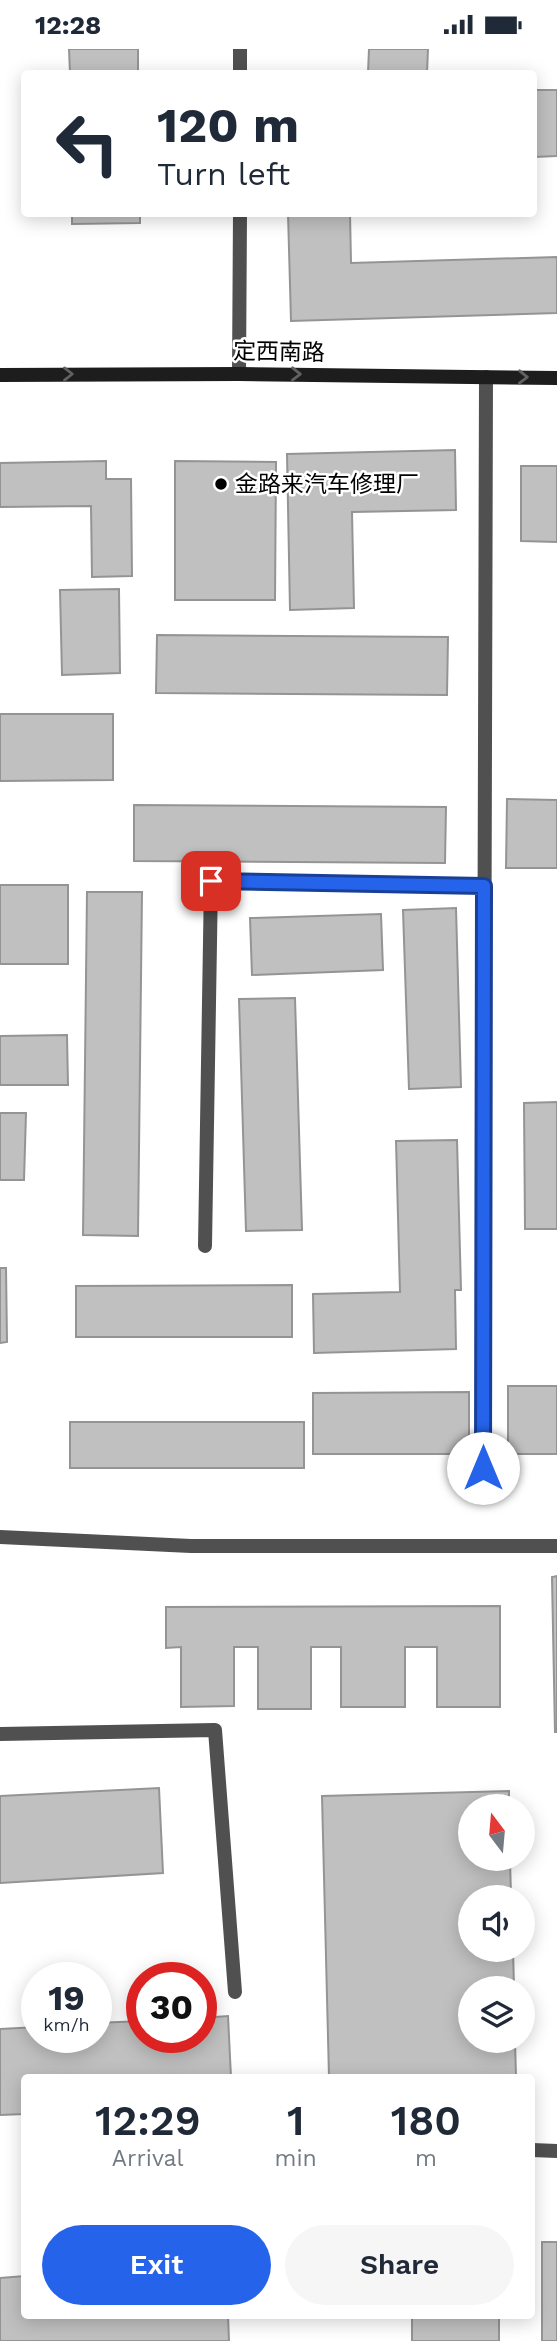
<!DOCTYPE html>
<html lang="en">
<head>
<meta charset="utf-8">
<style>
	body { margin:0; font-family:"Work Sans","Noto Sans SC",sans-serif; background:#f6f6f7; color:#1f2937; height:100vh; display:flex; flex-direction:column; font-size:26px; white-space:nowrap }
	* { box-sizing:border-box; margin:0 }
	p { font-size:23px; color:#747a83 }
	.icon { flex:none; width:38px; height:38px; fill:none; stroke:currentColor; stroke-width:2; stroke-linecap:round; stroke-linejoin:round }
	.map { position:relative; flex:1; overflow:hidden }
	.panel { position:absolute; left:21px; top:2025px; width:514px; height:245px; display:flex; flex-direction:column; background:#fff; border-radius:7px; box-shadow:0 4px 18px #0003 }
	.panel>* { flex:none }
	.top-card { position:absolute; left:21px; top:21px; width:516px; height:147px; border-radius:7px; box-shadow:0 4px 18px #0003; background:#fff; color:#1f2937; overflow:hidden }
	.needle { width:46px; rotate:344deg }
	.tools { position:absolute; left:458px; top:1745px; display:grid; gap:14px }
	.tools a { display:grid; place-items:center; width:77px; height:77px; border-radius:50%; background:#fff; box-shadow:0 4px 18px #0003; font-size:35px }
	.speed { position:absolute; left:21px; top:1913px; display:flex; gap:14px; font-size:35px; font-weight:700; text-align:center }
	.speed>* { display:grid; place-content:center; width:91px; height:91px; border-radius:50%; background:#fff; box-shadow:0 4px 18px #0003; line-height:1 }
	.speed small { font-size:18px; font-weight:400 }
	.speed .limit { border:10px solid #d22; background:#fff; color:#111 }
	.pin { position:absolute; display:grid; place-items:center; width:60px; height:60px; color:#fff; margin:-30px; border-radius:14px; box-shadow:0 4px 10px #0006 }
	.me { position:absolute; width:77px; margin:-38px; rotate:0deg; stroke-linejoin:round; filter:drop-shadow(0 0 5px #0008) }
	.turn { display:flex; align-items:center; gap:24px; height:147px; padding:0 21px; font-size:32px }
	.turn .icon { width:91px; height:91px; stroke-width:2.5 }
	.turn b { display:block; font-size:49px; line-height:60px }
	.eta { display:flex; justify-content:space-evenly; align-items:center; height:119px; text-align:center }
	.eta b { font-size:42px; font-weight:600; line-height:49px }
	.primary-button { display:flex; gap:14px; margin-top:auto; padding:14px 21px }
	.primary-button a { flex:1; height:80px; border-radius:42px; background:#2563eb; color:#fff; font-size:28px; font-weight:600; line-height:80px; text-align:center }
	.primary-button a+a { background:#f6f6f7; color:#1f2937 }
	.status { display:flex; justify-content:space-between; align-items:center; height:49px; padding:0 35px; background:#fff; direction:ltr }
	.status svg { height:19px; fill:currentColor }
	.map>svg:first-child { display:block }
</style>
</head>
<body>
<div class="status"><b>12:28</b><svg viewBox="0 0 49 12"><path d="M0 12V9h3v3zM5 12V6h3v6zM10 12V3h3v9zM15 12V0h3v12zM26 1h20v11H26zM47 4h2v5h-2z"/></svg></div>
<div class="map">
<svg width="557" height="2292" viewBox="0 0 557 2292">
	<rect width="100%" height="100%" fill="#fff"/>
	<g fill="#c0c0c0" stroke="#949494" stroke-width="2">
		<polygon points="69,0 138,0 138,24 70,24"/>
		<polygon points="369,0 428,0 427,24 368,24"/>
		<polygon points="534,41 557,41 557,107 534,108"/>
		<polygon points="72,164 140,164 140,174 72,175"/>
		<polygon points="288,164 350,164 351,214 557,208 557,264 291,272"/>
		<polygon points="455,401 456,461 352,463 354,559 290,561 287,405"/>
		<polygon points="106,412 106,430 131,430 132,527 92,528 91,457 0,458 0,414"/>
		<polygon points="175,412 276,413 275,551 175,551"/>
		<polygon points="521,417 557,417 557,493 521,492"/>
		<polygon points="119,540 120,624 62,626 60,541"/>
		<polygon points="157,586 448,588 447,646 156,644"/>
		<polygon points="0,665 113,665 113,731 0,732"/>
		<polygon points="507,750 557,751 557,819 506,819"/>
		<polygon points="134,756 446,758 445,814 134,812"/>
		<rect x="0" y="836" width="68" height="79"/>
		<polygon points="87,843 142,843 138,1187 83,1186"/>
		<polygon points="456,859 461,1038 409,1040 403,861"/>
		<polygon points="381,865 383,921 252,926 250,869"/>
		<polygon points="295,949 302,1181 246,1182 239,950"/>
		<polygon points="67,986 68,1036 0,1036 0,987"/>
		<polygon points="557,1053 557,1180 525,1180 524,1054"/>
		<polygon points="0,1064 26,1064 24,1131 0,1131"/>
		<polygon points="457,1091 461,1241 455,1241 456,1300 314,1304 313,1245 400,1243 396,1092"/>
		<polygon points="0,1219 6,1219 7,1293 0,1294"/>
		<polygon points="292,1236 292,1288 76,1288 76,1237"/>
		<rect x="508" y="1337" width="49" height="68"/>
		<polygon points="469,1343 469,1405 313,1405 313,1344"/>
		<rect x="70" y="1373" width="234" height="46"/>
		<polygon points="557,1527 557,1683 555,1683 552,1528"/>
		<polygon points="500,1557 500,1658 437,1658 437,1598 405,1598 405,1658 341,1658 341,1598 311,1598 311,1660 258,1660 258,1598 234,1598 234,1657 181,1658 181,1598 166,1599 166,1558"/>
		<polygon points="159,1739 163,1824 0,1834 0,1747"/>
		<polygon points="509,1742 509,1757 471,1757 471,1810 510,1810 511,1848 471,1848 471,1900 513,1900 514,1939 471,1939 471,1992 515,1992 516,2028 329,2028 322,1747"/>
		<polygon points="228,1967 231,2028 24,2028 24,2065 0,2066 0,1980 37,1978 37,1988 96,1988 96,1974 142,1972 142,1988 201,1988 201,1969"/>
		<rect x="542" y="2193" width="15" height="99"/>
		<polygon points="24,2227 24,2266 228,2266 229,2292 0,2292 0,2229"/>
		<rect x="412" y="2266" width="87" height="26"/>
	</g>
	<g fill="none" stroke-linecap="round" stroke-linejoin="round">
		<g stroke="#505050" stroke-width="14">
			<polyline points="205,1197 211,832 484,837"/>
			<polyline points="0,1685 215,1681 235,1943"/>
			<polyline points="532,2101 557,2102"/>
		</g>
		<g stroke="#505050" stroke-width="14">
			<polyline points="240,24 240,0"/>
			<polyline points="239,325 240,164"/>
			<polyline points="483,1419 486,328"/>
			<polyline points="0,1488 191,1497 557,1497"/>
		</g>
		<polyline stroke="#1d1d1d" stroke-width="14" points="0,326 239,325 557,329"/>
	</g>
	<defs><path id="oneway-chevron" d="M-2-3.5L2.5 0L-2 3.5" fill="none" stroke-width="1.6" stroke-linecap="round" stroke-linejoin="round" transform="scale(1.75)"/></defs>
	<g stroke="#616161">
		<use href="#oneway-chevron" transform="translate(68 325)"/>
		<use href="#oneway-chevron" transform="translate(296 325) rotate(1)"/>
		<use href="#oneway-chevron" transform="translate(523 328) rotate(1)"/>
	</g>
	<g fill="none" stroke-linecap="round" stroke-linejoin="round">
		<defs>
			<polyline id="route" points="211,832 484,837 483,1419"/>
		</defs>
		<use href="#route" stroke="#184099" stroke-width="18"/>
		<use href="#route" stroke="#2563eb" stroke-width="12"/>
	</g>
	<circle fill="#000" stroke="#fff" stroke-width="2.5" cx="221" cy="435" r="7"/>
	<g text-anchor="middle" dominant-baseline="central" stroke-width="5" stroke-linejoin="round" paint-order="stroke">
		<g font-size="23" fill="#000" stroke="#fff">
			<text transform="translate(279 303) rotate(1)">定西南路</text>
		</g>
		<g font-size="23" fill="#000" stroke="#fff" text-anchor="start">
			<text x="235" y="435">金路来汽车修理厂</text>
		</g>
	</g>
</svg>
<div class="tools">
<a><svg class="needle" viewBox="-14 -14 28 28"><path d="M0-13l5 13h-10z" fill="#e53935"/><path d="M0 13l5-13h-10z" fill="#747a83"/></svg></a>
<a><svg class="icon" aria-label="sound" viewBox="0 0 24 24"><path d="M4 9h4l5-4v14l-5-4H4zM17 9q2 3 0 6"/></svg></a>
<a><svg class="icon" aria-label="layers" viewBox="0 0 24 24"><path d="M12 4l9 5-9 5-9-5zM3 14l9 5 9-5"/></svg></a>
</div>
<div class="speed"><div>19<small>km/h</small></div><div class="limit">30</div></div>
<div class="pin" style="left:211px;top:832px;background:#d93025"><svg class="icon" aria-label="arrive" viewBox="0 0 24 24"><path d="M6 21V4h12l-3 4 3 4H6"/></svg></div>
<svg class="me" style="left:483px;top:1419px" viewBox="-20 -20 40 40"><circle r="19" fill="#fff"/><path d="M0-13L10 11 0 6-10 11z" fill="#2563eb"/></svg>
<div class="top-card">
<div class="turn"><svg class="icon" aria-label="left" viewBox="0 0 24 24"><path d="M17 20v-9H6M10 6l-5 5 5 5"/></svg><div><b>120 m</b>Turn left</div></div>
</div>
<section class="panel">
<div class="eta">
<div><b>12:29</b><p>Arrival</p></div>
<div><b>1</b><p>min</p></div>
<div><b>180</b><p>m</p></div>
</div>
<div class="primary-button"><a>Exit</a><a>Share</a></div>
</section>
</div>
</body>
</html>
